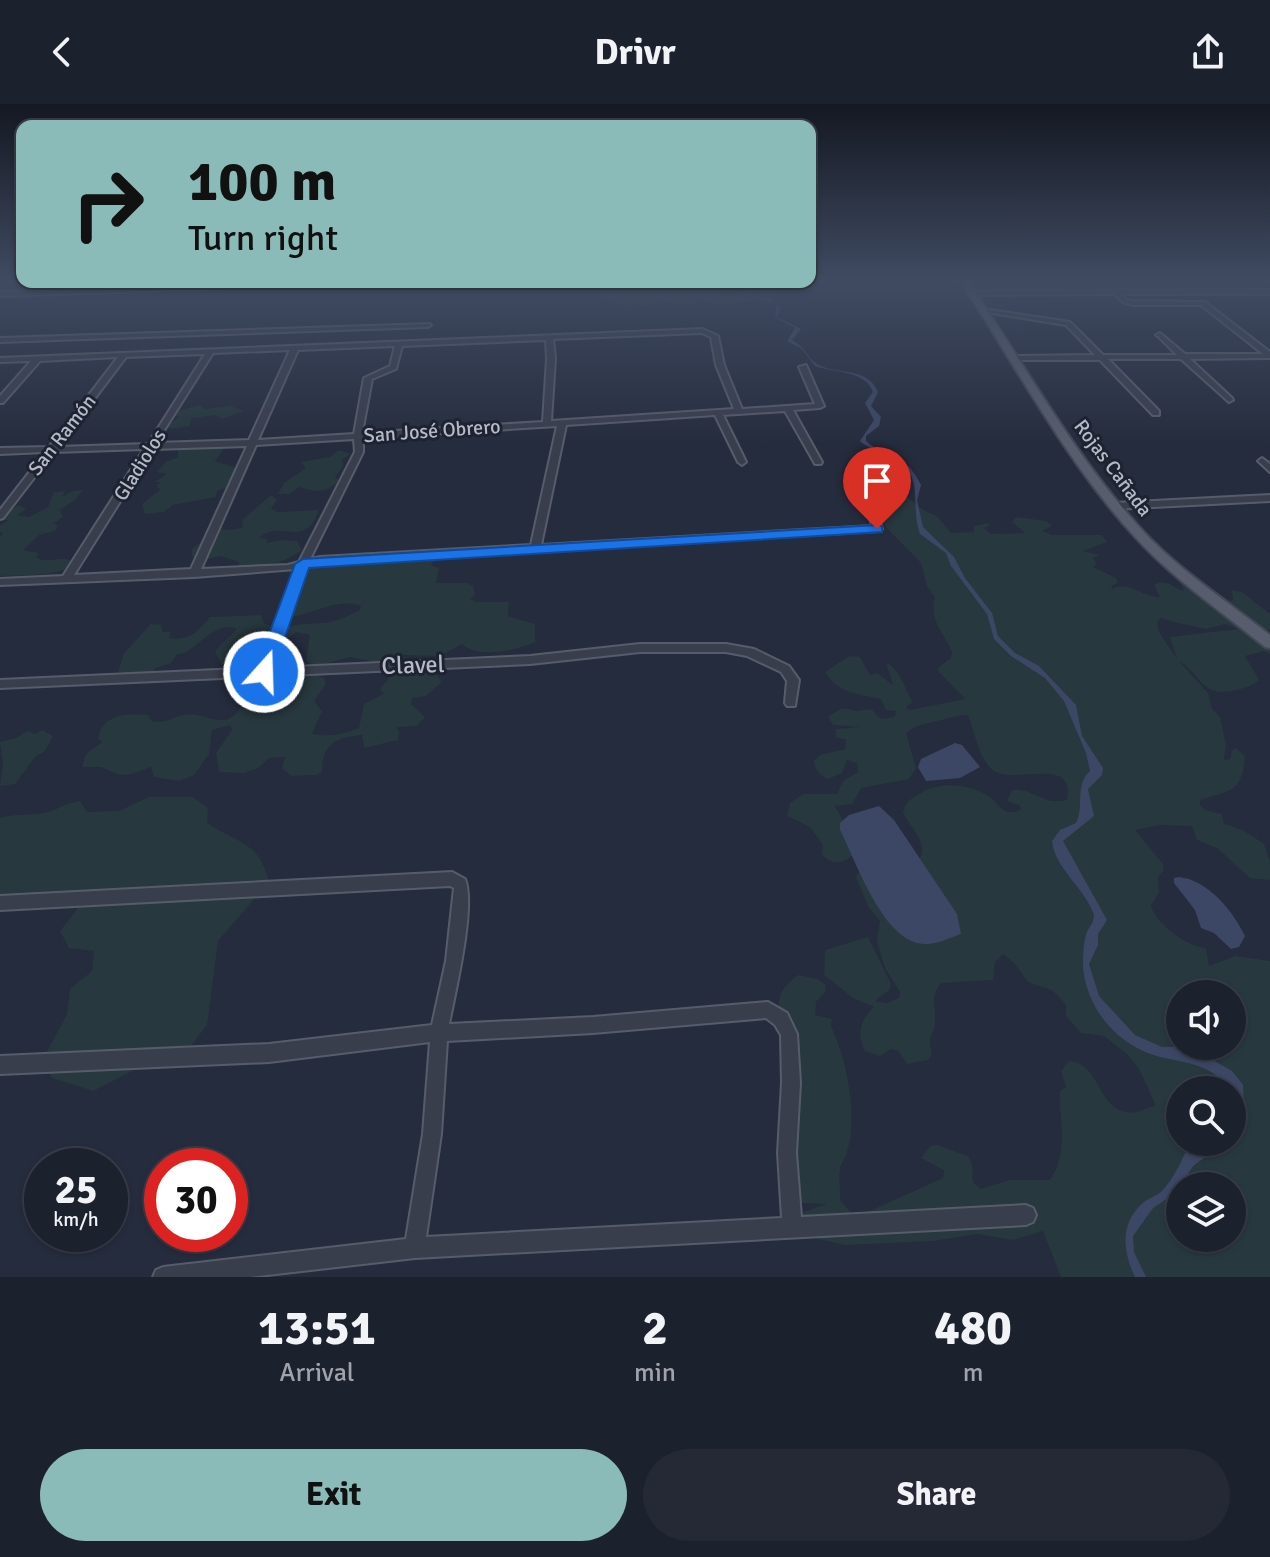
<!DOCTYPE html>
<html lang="en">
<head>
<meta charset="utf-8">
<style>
	body { margin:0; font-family:Signika,sans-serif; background:#252936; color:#f1f3f6; height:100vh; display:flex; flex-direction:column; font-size:30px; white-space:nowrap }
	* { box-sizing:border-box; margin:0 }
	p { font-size:26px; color:#a0a3aa }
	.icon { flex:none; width:44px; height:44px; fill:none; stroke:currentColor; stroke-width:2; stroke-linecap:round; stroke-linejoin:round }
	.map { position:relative; height:1173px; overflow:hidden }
	.panel { display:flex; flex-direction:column; background:#1c212e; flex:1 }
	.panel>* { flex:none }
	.banner { position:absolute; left:16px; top:16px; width:800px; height:168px; border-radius:16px; box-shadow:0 2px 6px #0004,0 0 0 2px #3a3e4a; background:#8bbbb9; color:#111; overflow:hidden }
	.fabs { position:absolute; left:1166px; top:876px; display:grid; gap:16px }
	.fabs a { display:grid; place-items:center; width:80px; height:80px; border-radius:50%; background:#1c212e; box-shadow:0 2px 6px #0004,0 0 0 2px #3a3e4a; font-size:40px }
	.speed { position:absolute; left:24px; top:1044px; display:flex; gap:16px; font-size:40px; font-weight:700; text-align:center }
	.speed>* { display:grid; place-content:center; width:104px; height:104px; border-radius:50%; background:#1c212e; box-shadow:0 2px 6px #0004,0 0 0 2px #3a3e4a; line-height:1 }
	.speed small { font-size:20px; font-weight:400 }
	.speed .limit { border:12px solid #d22; background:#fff; color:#111 }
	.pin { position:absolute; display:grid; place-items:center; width:68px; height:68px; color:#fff; margin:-82px -34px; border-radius:50% 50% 50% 0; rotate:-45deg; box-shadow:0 0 8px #0007 }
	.pin .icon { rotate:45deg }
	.me { position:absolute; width:88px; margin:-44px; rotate:20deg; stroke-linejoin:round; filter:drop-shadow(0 0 6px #0008) }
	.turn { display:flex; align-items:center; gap:28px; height:168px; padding:0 40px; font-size:36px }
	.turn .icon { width:104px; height:104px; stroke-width:2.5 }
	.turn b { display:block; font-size:56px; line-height:68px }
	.eta { display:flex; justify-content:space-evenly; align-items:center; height:136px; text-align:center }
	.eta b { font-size:48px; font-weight:700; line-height:56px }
	.cta { display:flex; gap:16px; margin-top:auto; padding:16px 40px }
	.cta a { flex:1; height:92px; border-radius:48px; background:#8bbbb9; color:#111; font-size:32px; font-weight:700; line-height:92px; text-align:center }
	.cta a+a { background:#252936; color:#f1f3f6 }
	header { display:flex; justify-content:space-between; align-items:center; height:104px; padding:0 40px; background:#1c212e; font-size:36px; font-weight:700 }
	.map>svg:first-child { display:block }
</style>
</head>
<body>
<header><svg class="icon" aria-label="back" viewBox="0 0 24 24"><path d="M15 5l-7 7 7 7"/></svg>Drivr<svg class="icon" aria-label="share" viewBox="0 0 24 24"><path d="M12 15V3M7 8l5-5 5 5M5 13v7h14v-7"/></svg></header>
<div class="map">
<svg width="1270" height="1173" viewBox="0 0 1270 1173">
	<rect width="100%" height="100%" fill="#252c3d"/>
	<g fill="#27383e" fill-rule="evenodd">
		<polygon points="810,177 844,177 853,181 766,193 721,181 724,178 807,180"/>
		<polygon points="590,178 713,178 711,183 757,196 717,202 700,196 684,203 663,198 653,202 625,203 600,195 586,181"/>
		<polygon points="201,301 204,305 231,302 244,307 222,315 216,311 191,314 190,322 172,325 166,323 180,312 169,312 169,309"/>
		<polygon points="227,340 215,357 239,365 228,383 217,387 216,393 173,401 164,408 145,410 142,400 160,386 156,381 162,378 155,378 166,370 157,368 166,358 178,353 178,346"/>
		<path d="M339,346L351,350L342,355L343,362L335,373L340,377C323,390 317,388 299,383L290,390H278L284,379L306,364L301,358L330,353Z"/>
		<path d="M873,374L896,383L923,406L937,412L951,429L974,428V422L988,419L990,421L984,424L991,430L1025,429L1012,418L1016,413L1046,417L1052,422L1042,427L1052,431H1102L1107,438L1083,447L1100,451L1093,454L1097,460L1093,463L1116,474L1118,479L1111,482L1114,486L1115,483C1133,479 1142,493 1160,493L1154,481C1166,474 1173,484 1184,487L1179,476L1189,471L1230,497L1233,496L1232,486L1242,488L1270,510V526L1264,528L1270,536V550L1264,547L1245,552L1259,576C1252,582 1245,584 1236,586C1201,595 1202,571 1179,557L1208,589L1212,605L1220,613L1226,641L1224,656L1230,655L1232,646L1236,644L1245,652C1242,689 1231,686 1200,696V701L1205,706L1222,710L1224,720C1239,723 1252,731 1264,740L1270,758V776L1250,774L1217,744L1197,736L1192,722L1160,721L1135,726L1163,760L1164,766L1158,773L1159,789L1151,801C1154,819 1188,843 1206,844L1209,862L1235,852L1270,857V1173H1061L1043,1127L1013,1136L977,1130L933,1137L845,1141L818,1135L796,1116L801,1109L826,1100L802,1099L795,1073L798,1057L796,926L791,912L780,907C775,891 787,879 798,871L818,875L826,881L825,888L816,898L815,911L832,915L831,922C846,953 859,1013 847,1048C846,1054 841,1058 840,1065C838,1075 841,1085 840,1096L853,1111H861L943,1074L944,1066L921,1054L930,1042L937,1041L968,1052L972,1060L973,1078L981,1085L1010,1076H1050C1069,1046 1059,1018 1060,987L1066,983L1061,967L1069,957C1099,958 1098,1003 1125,1008C1137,1011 1145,1003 1156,1002L1139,965L1127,950L1104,932L1081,929L1066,912V901C1049,880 1050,887 1028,878L1014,859L1003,850L995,858L993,876L941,879C930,893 936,901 935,917C934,934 927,928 932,950L928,956L907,960L898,947L891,945L880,952L865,947C856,929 860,917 874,903L853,894L824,871L825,846L868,833L891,880L889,886L875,897L887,899L899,894L900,888L885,864L877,838L880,817L868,802L856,773L858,769L918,758C930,739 911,726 903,708C905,698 911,695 919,690C938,678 966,679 985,690C1000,698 1001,714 1021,706L1019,701L1007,697L1012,686C1033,683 1042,702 1067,696C1076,651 1015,681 994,667C979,656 975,629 968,611H962L917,622L906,629L916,664L909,675L861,684L852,700L835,702L858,744C849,758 834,765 822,750L823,741L810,723L787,712L790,699L803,690H837L843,677L858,668L857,659L847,656L842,669L828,675C821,673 814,665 814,657L820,651L845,645L846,636L836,633V625L859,623L833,621L828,613L842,604L857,607L871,605L881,615L895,613L896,607L886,606L881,595C858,590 837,589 825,568L849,552L860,553L870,571L877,569L893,581L886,558C902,568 904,584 913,598L906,603L909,606L965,595L939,568L938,564L951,554L952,548C944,528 928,516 935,493L927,482L921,459L885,422L875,385L869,376ZM1161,514C1177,520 1191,521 1206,525L1225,520L1238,525L1170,533L1177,555L1159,528L1157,518ZM1180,890H1232V942H1180ZM1180,986H1232V1038H1180ZM1180,1082H1232V1134H1180Z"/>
		<path d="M83,386L75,396L60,406L63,413L54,419L58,422L55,427L39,431L23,446L39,449L36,453C47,461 60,451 71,457L64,466C43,472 22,471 0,472V433L3,429L0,428V422L9,416H0L8,407L19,401L26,405L17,411L29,413L48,403L54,388L65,387L62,393L72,387Z"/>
		<path d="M271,391L277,396L271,405L277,408L319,406C304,447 282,414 259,434L268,435L266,439L282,436L297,437L302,446C283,460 263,463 239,463V458L220,452L199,457L192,452V445L203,436L206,426C219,422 230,429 243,423L242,416Z"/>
		<path d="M412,453L435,455L431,461L439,464L436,479H467L473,482L475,490L470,495L476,498H509L508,512L535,520V538C516,547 478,555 462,540L440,552L400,551L375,558L350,553L314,563L306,556L310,531L296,528L274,546V531C297,516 305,522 329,518C340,517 350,510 359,507L361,502C336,493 313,511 289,513L287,487L304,464Z"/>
		<path d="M261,511L264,519L273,523L258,539L259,543C247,556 240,564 221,560L215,547L237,525C214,514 194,552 177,550L171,559L156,564L151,570L118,568L124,549L151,520L161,521L163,528H171L169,534C191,537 198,527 210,513Z"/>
		<path d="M435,568L442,578L426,592L412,594L411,600L425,613L417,622L396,623L399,627L398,636L364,644L362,631C335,633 322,641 322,668L316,671L291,672L282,664L285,653L269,654L258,664L244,669L219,668L216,649L232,626L230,621L212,626L209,650L194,671L179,677L154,673L151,663L132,670L119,671L101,663H82L86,650L102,638L98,634C102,610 127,609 148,611L152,617C166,620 170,614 183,611C199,608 207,616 221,616C240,617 249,587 257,574L313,570L324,574L326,580L314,597L322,607L312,630C328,633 344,630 359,624L364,600L384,590L380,585L392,570Z"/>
		<polygon points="42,626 53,632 45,647 35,653 15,680 0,682 3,659 0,638 16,634 28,627 35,630"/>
		<path d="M149,693H193L208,704L207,719C239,740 259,737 269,778L218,837L207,921L190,943L166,960L150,958L93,987L52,974L43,955L67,910L70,885L92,867L94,847L69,844L60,827L78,804L0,796V714C16,709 32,712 48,708C60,704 67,699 80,697L87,708L119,707Z"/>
	</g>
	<g fill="#3c4765">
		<path d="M721,178L718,181L722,184L769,195L781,204L777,213L801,225L792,236C808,245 806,255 821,262C842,271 867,263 878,288L871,302L881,313L879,322L866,332V337C889,357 904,346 921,381L917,396L923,423L954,453L965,474L992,509L998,532L1015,549L1039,562L1076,601L1082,632L1103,664L1102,671L1088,685L1094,712L1063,737L1107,816L1098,830V841L1089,860L1099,892L1135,931L1162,943H1190L1232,967L1243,981L1244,1000L1232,1011V986H1228C1214,961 1191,960 1165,954C1124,946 1091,912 1084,871C1082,860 1083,838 1087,828C1090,821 1094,819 1094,811C1085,784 1055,765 1052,737L1060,726L1076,719C1085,701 1074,682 1090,667L1086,649L1064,597L1045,574L1011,552L994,535L987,510L951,462L946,449L920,430C910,405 924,377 900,357C888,347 871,348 860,337L874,316L865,299L873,288C865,266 835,269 815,262L802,245L787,237L795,224L775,213L776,200L714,182Z"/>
		<polygon points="955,639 962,641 980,663 960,674 926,677 918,663 921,655"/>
		<path d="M879,702L894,716L957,810L961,830C949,834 936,841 924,840C883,838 856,757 840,726V719L849,711Z"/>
		<path d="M1179,773C1208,776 1233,807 1245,832L1239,843L1231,845L1214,829L1201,824L1195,806L1174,779V774Z"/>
		<path d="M1190,1038H1213L1204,1054L1193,1062L1177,1088L1153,1104L1133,1132L1134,1148L1146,1173H1135C1122,1146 1120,1118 1144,1098C1149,1094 1156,1092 1161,1088C1174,1075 1183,1054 1190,1038Z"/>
	</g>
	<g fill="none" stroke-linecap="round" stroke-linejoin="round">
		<defs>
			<g id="minor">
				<polygon points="297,178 355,178 352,180 0,192 0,188"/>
				<polygon points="1270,186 1270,190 1121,190 1127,196 1133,197 1205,198 1270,248 1270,254 1190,255 1232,294 1233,296 1229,298 1181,255 1108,255 1159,307 1159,311 1153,311 1100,256 1013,256 1009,254 1013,252 1095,251 1066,221 980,207 983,205 1070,218 1103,251 1177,251 1158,232 1156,231 1160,229 1185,250 1263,250 1201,201 1133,201 1123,198 1114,190 972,191 969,189 972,187"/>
				<polygon points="430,220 431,221 428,223 0,238 0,234"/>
				<path d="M703,225L718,232L724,261L742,305L815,300L799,263L806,261L824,302L820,304L793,306L822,358L821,360H815L814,358L785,307L723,311L746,358L742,361L738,358L715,311L566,321L541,441L872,422L857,360L861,357L865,360L882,425L880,427L320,459L307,462L271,564L530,552L640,540H726L754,545L789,562L799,576L795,602H787L785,599L787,577L781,568L747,552L726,548H640L530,560L0,584V576L260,564L296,465L194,473L0,481V475L63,472L144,345L54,348L3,414L0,415V406L45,348L0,350V344L49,343L118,253L40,257L3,299H0V292L31,257L0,258V254ZM702,229L711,233L716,261L734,305L551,317L555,255L553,235ZM546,236L547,255L543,318L362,329L372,275L396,265L402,242ZM395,242L390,262L364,274L354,330L258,336L298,246ZM290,246L249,336L156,339L213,249ZM205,250L148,340L58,343L126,253ZM557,322L531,441L320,453L310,455L363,348V334ZM354,335L355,348L299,458L288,461L201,465L256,341ZM247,342L191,465L74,471L153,345Z"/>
				<polygon points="1262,354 1270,360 1270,368 1258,357"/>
				<polygon points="1270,391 1270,397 1115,405 1110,402 1115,399"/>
				<path d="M452,768L465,775C476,802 455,889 449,920L593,913L768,898L787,909L797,930L800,979L796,1049L801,1113L1026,1101L1033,1104L1036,1111L1033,1118L1026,1121L415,1154L250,1173H153L156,1166L163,1163L406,1135L423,1030L430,938L269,958L0,970V952L269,940L432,921L446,857L454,784L450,782L0,806V792ZM766,914L775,921L781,931L782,979L778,1049L782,1114L426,1133L441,1030L447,937L593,929Z"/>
			</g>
			<path id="major" d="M960,177H968C1025,261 1074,352 1143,427C1180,467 1227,497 1270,531V544L1265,543C1221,507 1173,475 1135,433C1065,357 1017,263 960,177Z"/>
		</defs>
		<use href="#minor" stroke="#575c6b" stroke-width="4"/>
		<use href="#major" stroke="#424756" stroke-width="4"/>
		<use href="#minor" fill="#393e4d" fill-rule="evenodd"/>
		<use href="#major" fill="#575d6d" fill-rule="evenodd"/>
	</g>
	<linearGradient id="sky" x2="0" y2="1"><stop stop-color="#141822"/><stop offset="0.52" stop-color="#404b62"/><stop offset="1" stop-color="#404b62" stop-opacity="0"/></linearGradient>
	<rect width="1270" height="341" fill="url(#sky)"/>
	<polygon fill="#1a73e8" stroke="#114b97" stroke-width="2" points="877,421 882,422 882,428 309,464 273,568 264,574 255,568 295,460 303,455"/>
	<g text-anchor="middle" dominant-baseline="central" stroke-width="6" stroke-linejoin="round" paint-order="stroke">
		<g font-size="20" fill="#b5b9c8" stroke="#1e2332">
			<text transform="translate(432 327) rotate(-4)">San José Obrero</text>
			<text transform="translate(62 331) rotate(-52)">San Ramón</text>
			<text transform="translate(140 361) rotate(-58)">Gladiolos</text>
			<text transform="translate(1113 364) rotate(53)">Rojas Cañada</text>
		</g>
		<g font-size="24" fill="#b5b9c8" stroke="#1e2332">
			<text transform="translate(413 561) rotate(-2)">Clavel</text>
		</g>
	</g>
</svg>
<div class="fabs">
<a><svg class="icon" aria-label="sound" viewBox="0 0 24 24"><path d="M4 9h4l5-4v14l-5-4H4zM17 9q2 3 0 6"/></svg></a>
<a><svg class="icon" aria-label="search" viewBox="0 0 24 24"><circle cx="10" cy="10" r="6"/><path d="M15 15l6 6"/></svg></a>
<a><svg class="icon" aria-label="layers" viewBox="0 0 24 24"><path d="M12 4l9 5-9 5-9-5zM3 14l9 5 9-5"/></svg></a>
</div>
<div class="speed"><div>25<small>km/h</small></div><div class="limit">30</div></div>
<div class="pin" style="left:877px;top:425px;background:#d93025"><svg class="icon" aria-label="arrive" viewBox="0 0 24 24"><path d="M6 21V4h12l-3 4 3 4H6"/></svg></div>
<svg class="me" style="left:264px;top:568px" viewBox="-20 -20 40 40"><circle r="17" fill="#1a73e8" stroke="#fff" stroke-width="3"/><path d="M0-11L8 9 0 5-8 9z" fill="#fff"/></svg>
<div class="banner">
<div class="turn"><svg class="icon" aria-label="right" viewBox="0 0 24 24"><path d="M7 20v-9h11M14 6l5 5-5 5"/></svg><div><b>100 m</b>Turn right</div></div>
</div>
</div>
<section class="panel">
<div class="eta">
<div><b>13:51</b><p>Arrival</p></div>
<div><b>2</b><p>min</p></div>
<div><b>480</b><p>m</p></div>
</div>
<div class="cta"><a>Exit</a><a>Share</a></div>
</section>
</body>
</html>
